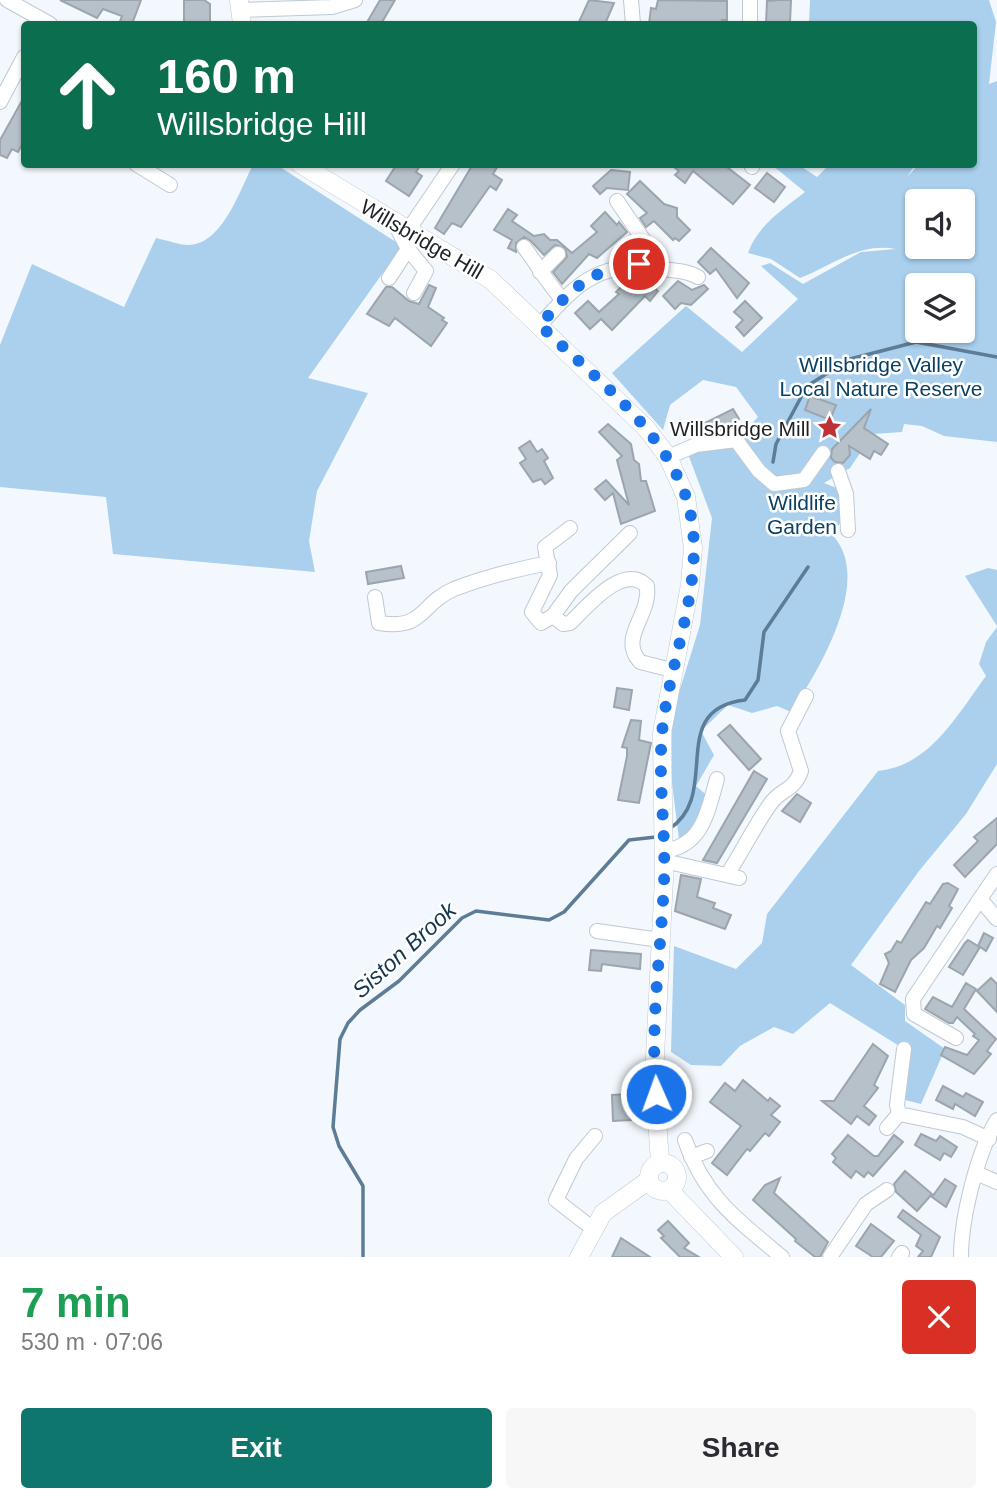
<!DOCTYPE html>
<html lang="en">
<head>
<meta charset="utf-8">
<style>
	body { margin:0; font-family:Arial,sans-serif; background:#f7f7f7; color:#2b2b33; height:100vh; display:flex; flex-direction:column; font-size:26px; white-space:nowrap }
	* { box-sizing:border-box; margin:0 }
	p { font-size:23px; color:#7c7c81 }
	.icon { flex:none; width:38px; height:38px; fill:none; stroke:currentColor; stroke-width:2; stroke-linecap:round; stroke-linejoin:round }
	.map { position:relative; height:1257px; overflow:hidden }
	.side { display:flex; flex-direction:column; background:#fff; flex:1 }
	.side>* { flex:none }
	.guide { position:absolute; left:21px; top:21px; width:956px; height:147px; border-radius:7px; box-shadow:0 2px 5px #0004; background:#0b6e4f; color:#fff; overflow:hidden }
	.tools { position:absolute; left:905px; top:189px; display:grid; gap:14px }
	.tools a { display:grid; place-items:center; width:70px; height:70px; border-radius:7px; background:#fff; box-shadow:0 2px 5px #0004; font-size:35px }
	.pin { position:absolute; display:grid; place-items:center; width:60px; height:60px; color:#fff; margin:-30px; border:4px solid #fff; border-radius:50%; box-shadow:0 2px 7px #0007 }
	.me { position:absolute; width:77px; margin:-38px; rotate:358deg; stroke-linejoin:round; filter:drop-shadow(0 0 5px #0008) }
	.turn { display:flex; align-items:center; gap:24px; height:147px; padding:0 21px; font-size:32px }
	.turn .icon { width:91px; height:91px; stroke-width:2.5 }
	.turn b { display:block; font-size:49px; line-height:60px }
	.round { display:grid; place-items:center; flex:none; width:74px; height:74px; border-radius:7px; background:#f7f7f7 }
	.head { display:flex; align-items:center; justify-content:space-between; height:119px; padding:0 21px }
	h1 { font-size:42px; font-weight:800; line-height:52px; color:#1e9e55 }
	.button { display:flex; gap:14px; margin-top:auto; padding:14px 21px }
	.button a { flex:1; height:80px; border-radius:7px; background:#0f766e; color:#fff; font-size:28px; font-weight:800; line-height:80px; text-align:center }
	.button a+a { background:#f7f7f7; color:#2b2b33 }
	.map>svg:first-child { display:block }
</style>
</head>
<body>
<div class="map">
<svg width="997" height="1257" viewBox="0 0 997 1257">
	<rect width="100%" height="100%" fill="#f2f8fd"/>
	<g fill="#aad0ee" fill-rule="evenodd">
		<path d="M810,0H989L996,22L989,84L997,81V442L944,436L922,426L904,424L902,432L873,434L850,468L824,483L839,489L844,517L838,526L827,530C879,572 819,670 791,712L777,706L752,713L728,705L701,731L714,755L696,786L710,798L690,840L679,839L672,783V715L700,625L712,518L685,446L743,433L758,417L736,387L703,380L670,405L663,430L612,373L686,306L742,352L798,299L761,266L770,263L803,284L861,252L896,249C860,242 833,265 800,278L771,259L748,253C758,225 782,210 805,192L772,165H799L817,177L829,165H915L907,177L918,165L973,164V24H809ZM917,201H962V247H917ZM917,285H962V331H917Z"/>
		<path d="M253,165H277L402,246L308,378L368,393L317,491L309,541L315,572L113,554L106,497L0,487V345L32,264L124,307L156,238C166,240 179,245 189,245C223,244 240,189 253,165Z"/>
		<polygon points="988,568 997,570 997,626 965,576"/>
		<path d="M997,627V764L966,814L919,871L851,965L905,1005V1021L945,1049L921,1104L901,1099L909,1052L830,1003L793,1034L774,1027L740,1046L721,1066L691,1065L671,1052L674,946L736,969L762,943L767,914L878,771C930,766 957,715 986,676L979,664L986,642Z"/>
	</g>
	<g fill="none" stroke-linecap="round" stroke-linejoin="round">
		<g stroke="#5d7c95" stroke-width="3.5">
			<polyline points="773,462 776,444 807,386 850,359 916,342 997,357"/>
			<path d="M669,829C723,795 665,709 745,700L758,680L764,632L808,567"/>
			<polyline points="363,1257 363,1186 339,1146 333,1127 340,1039 348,1023 360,1010 399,981 462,918 476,911 549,920 564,912 629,840 656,837"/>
		</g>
	</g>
	<g fill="#b7c1c9" stroke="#9ca5ad" stroke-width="2">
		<polygon points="60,0 141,0 132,24 119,24 122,16 103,9 97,18"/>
		<polygon points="184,0 204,0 210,4 210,24 184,24"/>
		<polygon points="380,0 395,0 381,24 366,24"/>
		<polygon points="589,0 614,3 605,24 578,24"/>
		<polygon points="658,0 727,1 727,20 722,20 723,24 649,24 651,8 656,9"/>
		<polygon points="779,0 791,0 790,22 766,24 767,1"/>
		<polygon points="24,97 24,141 18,152 12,149 7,158 0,155 0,140"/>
		<polygon points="397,164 421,164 416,172 422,176 409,196 386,181"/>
		<polygon points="473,164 499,164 493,174 502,180 496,190 490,186 461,227 452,223 444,234 435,228"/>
		<polygon points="670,164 723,164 750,185 733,204 693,171 685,183 675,175 679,171"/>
		<polygon points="611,170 630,172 628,190 607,188 600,194 593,186"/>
		<polygon points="767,173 785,187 774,202 755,188"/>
		<polygon points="640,181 664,204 677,208 677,217 690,230 679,241 675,238 673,240 654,221 646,227 640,218 647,213 627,194"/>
		<polygon points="508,209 517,215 512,221 534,236 544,234 550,240 557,240 572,253 597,232 591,226 605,212 617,225 619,222 627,232 597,258 589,254 562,284 553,272 567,257 565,248 555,245 544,255 531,241 524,237 516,243 516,252 508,248 512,240 494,230"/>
		<polygon points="711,248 749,283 737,298 716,269 710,274 698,262"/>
		<polygon points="646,279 658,291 650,301 645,296 612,330 601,319 590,329 575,313 588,301 599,312 619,294 616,292 626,282 634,290"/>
		<polygon points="678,281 692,290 704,285 708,289 691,305 681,303 675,309 663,296"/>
		<polygon points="429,285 436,288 428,307 444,318 442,320 447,323 431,346 395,318 389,326 367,314 386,287 392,287 409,301 419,304"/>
		<polygon points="745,301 762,318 744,336 736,327 743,320 734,312"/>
		<polygon points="810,396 836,405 830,420 805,410"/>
		<polygon points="733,409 739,419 715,433 698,435 695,428"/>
		<polygon points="871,409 864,428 888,444 881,455 874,451 870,459 849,446 850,455 843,463 835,462 831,458 832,449"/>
		<polygon points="608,424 631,444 634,460 639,464 641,481 646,481 655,511 621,524 613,493 605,500 595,489 606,480 629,505 617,460 622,456 599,432"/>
		<polygon points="530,441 537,452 542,449 548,458 544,461 553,478 545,484 541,479 533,482 520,463 526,459 519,448"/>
		<polygon points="401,566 404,578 368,584 366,572"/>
		<polygon points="617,688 632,690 629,710 614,707"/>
		<polygon points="631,720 641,721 639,740 651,743 639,803 618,800 627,756 627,748 622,747"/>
		<polygon points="730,725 761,759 749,770 718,735"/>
		<polygon points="754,771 767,779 717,863 703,860"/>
		<polygon points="797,794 811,803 800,822 782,811"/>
		<polygon points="997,818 997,844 965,877 954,865 978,841 974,837"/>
		<polygon points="681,875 701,879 697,897 715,903 713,908 731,915 725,929 675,911"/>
		<polygon points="948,883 958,889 949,906 952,908 940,928 937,926 924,948 911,960 895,992 880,984 889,963 885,954 891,951 897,941 901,943 926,902 930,904 943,884"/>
		<polygon points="984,933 993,938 986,951 980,947 963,975 949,967 965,943 968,940 978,946"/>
		<polygon points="591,950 641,954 640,969 602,964 601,971 589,970"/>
		<polygon points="991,978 997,984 997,1012 977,991"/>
		<polygon points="966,983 976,989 964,1009 996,1039 987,1051 991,1054 974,1074 941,1055 945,1047 967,1055 979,1040 973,1036 975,1034 957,1017 953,1023 949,1023 925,1009 933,997 952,1007"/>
		<polygon points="873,1044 888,1056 874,1085 878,1088 864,1106 876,1116 869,1125 857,1116 851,1124 822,1101 834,1101"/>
		<polygon points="743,1080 768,1101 770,1098 780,1106 771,1115 780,1122 769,1136 765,1133 750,1151 747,1149 727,1175 712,1163 741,1126 710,1102 725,1083 735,1091"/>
		<polygon points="943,1086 963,1097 966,1093 983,1102 975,1116 955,1104 953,1109 936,1100"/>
		<polygon points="629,1094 631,1120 613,1121 612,1095"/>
		<polygon points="921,1134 936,1141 940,1136 957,1147 951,1157 944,1153 940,1160 915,1145"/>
		<polygon points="848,1135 874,1156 878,1156 894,1135 903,1142 873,1176 868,1172 864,1177 856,1171 851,1178 833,1162 836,1158 832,1154"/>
		<polygon points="905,1171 932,1194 917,1211 896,1192 894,1184"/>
		<polygon points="780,1178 774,1193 828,1242 820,1257 815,1257 795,1241 796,1239 753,1200 765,1185"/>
		<polygon points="945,1179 956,1186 946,1207 932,1197"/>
		<polygon points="903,1210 940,1237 931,1257 918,1257 923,1251 916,1246 921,1235 898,1217"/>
		<polygon points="668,1221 689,1243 684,1248 699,1257 680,1257 661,1238 664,1236 658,1230"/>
		<polygon points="871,1224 894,1241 881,1257 873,1257 856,1246"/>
		<polygon points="621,1238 650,1257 612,1257"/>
	</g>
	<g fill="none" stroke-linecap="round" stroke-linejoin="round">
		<defs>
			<g id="minor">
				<polyline points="7,0 50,24"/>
				<polyline points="631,0 633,24"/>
				<polyline points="750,0 750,24"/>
				<polyline points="240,10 332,7 355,0"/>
				<polyline points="0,102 24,57"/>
				<polyline points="136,164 170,185"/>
				<polyline points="752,167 753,164"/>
				<polyline points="617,201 645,242 639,264"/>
				<polyline points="409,229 453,164"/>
				<path d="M524,247C538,265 547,283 563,300"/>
				<polyline points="408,249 426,271 414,293"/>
				<polyline points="540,272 558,254"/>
				<polyline points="389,278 408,249 394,222"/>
				<path d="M540,325C578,282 594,267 653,263C667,275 679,266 698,277"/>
				<polyline points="668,457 696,445 736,440 759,471 774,484 804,480 823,453"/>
				<polyline points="838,471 846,494 848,530"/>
				<path d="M630,533L571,591L553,616L563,624L570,623C587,607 623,562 647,586C651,616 618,637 640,662L672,670"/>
				<path d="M375,597L379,623C426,630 419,604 454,589C485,577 517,569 549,563"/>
				<polyline points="553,616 541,623 532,612 550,575 545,547 570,528"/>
				<path d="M664,851C703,845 707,813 717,779"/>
				<polyline points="664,861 739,878"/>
				<polyline points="997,874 980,899 997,919"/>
				<path d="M727,875C742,852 755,825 771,803C781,789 794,791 801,771L788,731L806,696"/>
				<polyline points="597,931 660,940"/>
				<polyline points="956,1038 914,1014 913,999 980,899"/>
				<polyline points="904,1049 897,1105 899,1114 963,1127 989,1139"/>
				<polyline points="887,1128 899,1114"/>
				<path d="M685,1140C704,1196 737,1220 782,1257"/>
				<polyline points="691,1157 707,1151"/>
				<polyline points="976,1173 997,1182"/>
				<polyline points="592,1228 556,1200 576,1159 595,1136"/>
				<polyline points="830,1257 866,1204 887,1190"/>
				<polyline points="899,1257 902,1253"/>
				<path d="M961,1257C961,1219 977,1153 997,1120"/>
			</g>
			<g id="major">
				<polyline points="239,0 242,24"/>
				<polyline points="300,164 491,280 646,428 668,457 686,497 693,548 690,585 662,733 664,878 654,1076 660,1162"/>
				<circle cx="663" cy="1177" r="14"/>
				<polyline points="669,1190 734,1257"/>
				<polyline points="579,1257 603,1213 649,1180"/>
			</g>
		</defs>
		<use href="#minor" stroke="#bfc9d1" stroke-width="16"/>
		<use href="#major" stroke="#bfc9d1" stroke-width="19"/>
		<use href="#minor" stroke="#fff" stroke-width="14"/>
		<use href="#major" stroke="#fff" stroke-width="18"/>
	</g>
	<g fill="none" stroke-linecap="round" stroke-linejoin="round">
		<path stroke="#1a73e8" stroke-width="12" stroke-dasharray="0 21.6" d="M639,264C591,268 570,290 540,325C592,376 661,425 686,497C711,572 669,657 662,733C658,782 666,832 664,882C661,952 650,1023 656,1094"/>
	</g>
	<defs>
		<symbol id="sight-bare" viewBox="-9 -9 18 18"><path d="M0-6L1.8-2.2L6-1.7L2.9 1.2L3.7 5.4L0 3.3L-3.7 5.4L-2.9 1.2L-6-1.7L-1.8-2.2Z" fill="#c03136" stroke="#fff" stroke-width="2.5" paint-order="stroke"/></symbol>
	</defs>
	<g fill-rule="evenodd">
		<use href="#sight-bare" x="812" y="410" width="35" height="35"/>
	</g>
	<g text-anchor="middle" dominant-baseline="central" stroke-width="5" stroke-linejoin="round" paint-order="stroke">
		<g font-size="21" fill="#1e2225" stroke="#fff">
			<text transform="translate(422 239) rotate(30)">Willsbridge Hill</text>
		</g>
		<g font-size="21" fill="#0a4163" stroke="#fff">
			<text x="881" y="364">Willsbridge Valley<tspan x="881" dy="24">Local Nature Reserve</tspan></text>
			<text x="802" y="502">Wildlife<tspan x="802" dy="24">Garden</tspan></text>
		</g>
		<g font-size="21" fill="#1e2225" stroke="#fff" text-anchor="end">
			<text x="810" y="428">Willsbridge Mill</text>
		</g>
		<g font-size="23" font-style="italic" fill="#13364e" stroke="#fff">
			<text transform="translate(404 950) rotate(-42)">Siston Brook</text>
		</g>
	</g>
</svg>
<div class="tools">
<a><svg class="icon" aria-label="sound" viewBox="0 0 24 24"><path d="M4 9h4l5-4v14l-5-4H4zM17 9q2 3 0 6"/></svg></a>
<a><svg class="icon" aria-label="layers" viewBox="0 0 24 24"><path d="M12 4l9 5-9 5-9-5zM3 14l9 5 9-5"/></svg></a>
</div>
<div class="pin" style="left:639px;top:264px;background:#d93025"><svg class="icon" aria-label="arrive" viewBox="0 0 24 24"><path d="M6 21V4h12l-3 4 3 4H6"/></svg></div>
<svg class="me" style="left:656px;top:1094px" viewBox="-20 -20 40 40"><circle r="17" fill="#1a73e8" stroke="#fff" stroke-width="3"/><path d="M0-11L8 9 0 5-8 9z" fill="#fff"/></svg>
<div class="guide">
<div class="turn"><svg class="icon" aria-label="ahead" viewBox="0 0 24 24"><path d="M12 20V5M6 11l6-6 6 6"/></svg><div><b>160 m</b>Willsbridge Hill</div></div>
</div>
</div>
<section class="side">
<div class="head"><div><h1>7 min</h1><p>530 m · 07:06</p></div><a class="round" style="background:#d93025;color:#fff"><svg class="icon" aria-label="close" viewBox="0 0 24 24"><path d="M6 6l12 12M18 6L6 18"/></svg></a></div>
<div class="button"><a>Exit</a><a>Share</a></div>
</section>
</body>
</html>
